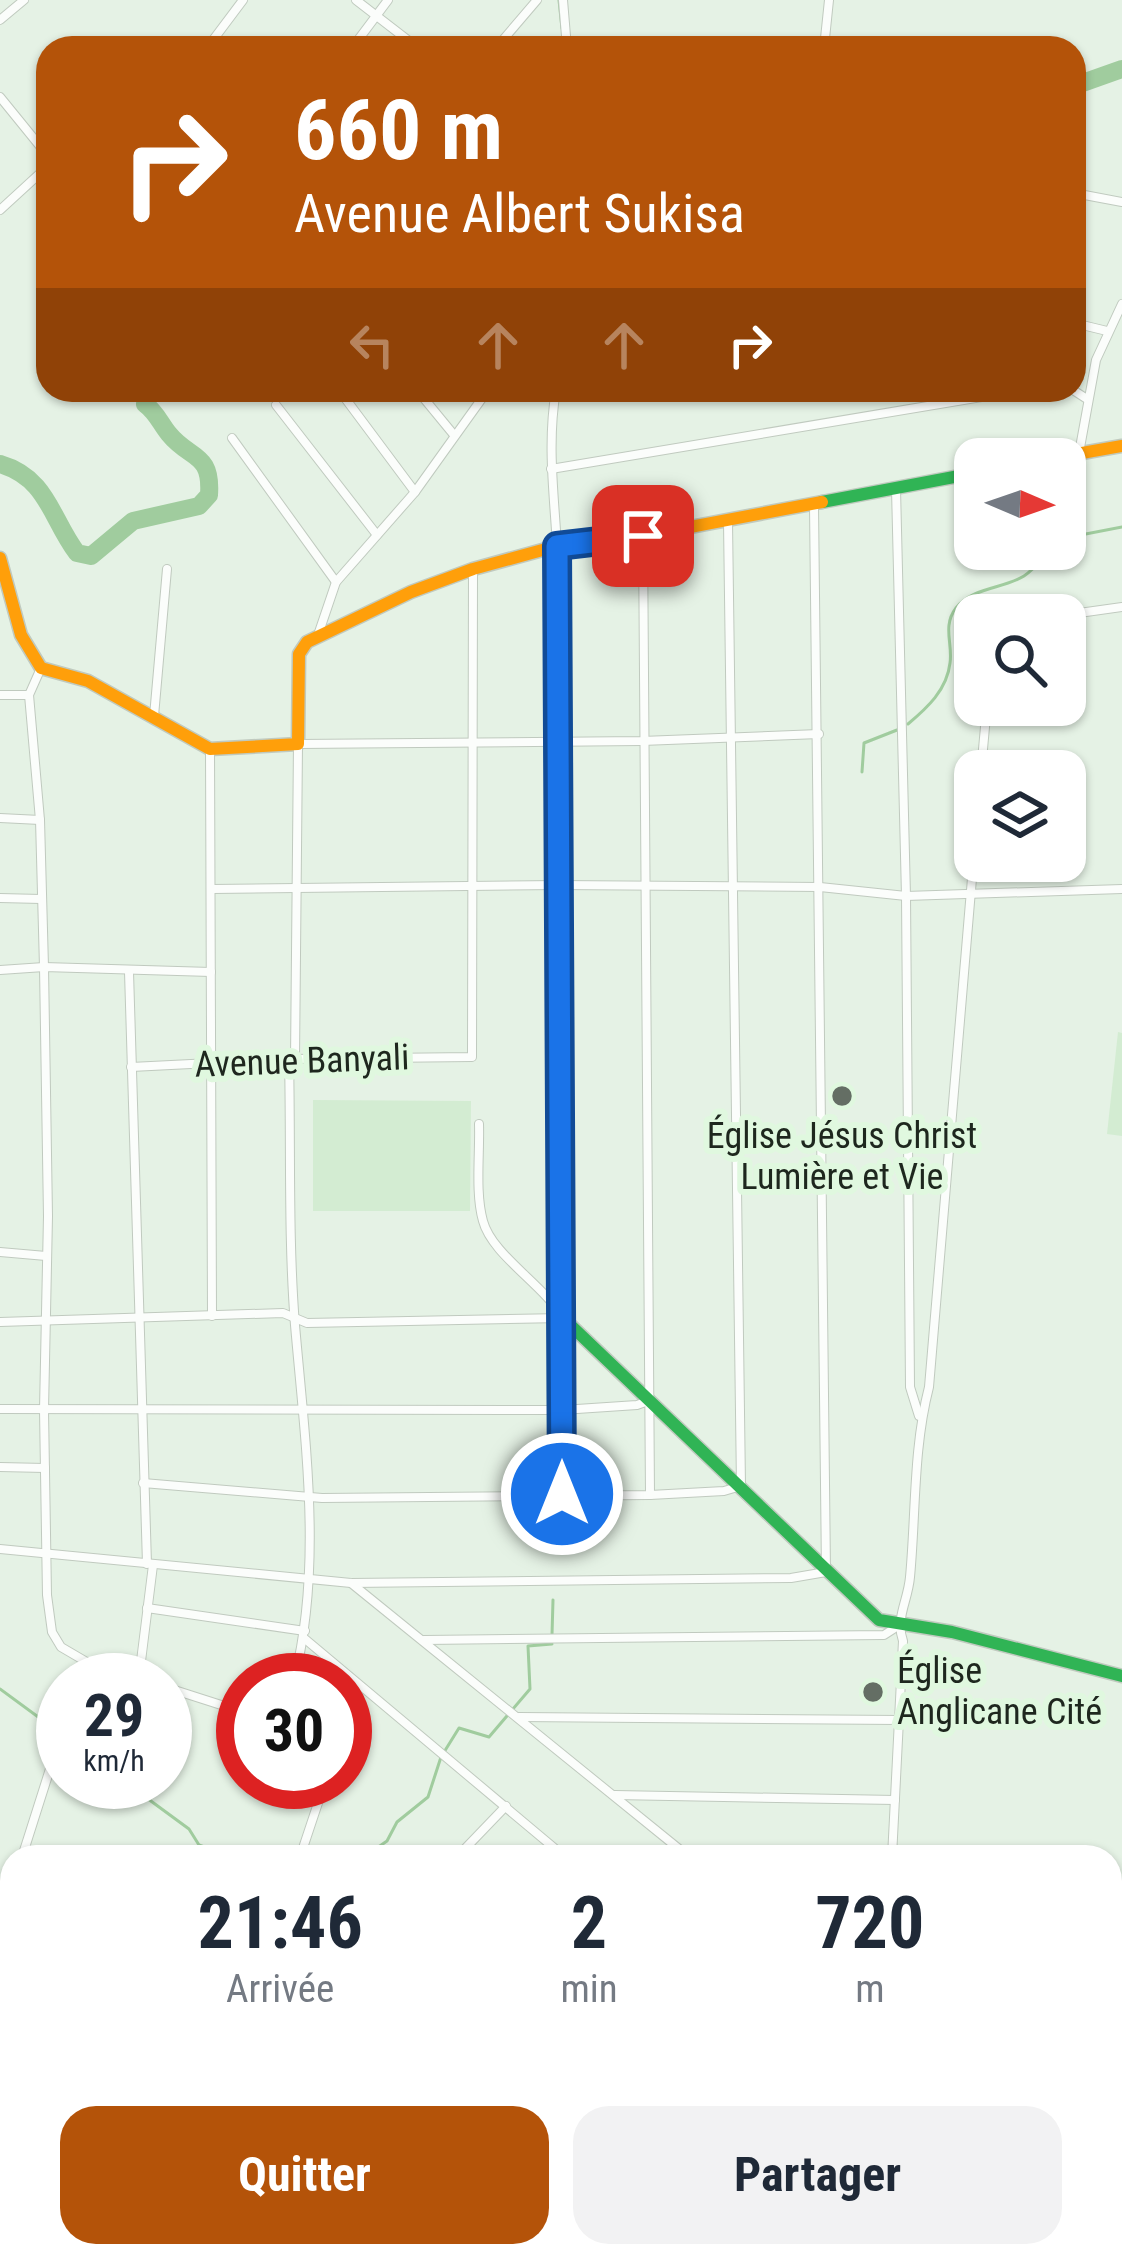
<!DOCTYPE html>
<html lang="fr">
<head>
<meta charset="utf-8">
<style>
	body { margin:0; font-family:"Roboto Condensed",sans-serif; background:#f2f2f3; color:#1f2937; height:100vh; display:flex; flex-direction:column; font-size:45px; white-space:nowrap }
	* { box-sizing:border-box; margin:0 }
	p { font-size:39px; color:#747a83 }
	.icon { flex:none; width:66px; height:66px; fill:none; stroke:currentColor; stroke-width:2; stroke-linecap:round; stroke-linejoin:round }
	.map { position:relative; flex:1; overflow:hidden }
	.details { position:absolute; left:0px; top:1845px; width:1122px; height:423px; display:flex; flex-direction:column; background:#fff; border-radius:36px 36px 0 0; box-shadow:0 3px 9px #0004 }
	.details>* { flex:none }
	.banner { position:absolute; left:36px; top:36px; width:1050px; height:366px; border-radius:36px; box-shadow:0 3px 9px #0004; background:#b45309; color:#fff; overflow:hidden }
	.needle { width:78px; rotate:92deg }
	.fabs { position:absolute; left:954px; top:438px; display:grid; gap:24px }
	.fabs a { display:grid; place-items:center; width:132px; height:132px; border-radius:24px; background:#fff; box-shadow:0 3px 9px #0004; font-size:60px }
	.speed { position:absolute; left:36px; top:1653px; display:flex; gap:24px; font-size:60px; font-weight:700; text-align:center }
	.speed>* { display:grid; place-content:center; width:156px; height:156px; border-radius:50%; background:#fff; box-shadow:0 3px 9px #0004; line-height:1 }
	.speed small { font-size:30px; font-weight:400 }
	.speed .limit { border:18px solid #d22; background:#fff; color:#111 }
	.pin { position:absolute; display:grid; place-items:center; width:102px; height:102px; color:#fff; margin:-51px; border-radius:24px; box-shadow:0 6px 18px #0006 }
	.me { position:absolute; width:132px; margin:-66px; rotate:0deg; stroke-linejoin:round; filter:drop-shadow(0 0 9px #0008) }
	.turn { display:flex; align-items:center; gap:42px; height:252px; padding:0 60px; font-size:54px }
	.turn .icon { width:156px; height:156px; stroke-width:2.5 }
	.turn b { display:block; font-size:84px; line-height:102px }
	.lanes { display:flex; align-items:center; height:114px; padding:0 60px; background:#0003; justify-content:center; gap:60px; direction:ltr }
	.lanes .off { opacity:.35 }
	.eta { display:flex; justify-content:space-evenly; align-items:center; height:204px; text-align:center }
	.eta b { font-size:72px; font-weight:700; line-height:84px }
	.cta { display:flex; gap:24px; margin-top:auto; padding:24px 60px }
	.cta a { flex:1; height:138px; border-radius:36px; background:#b45309; color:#fff; font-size:48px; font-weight:700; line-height:138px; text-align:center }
	.cta a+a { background:#f2f2f3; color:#1f2937 }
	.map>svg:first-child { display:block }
</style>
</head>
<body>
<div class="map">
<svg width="1122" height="2267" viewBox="0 0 1122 2267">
	<rect width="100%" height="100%" fill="#e5f2e5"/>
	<g fill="#d3ecd2">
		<polygon points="1118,1032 1122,1033 1122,1136 1107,1134"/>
		<polygon points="313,1100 471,1101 470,1211 313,1211"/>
	</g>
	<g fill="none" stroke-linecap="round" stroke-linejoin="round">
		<g stroke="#a0cc9e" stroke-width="3">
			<polyline points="559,0 562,28"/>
			<polyline points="1065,538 1122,527"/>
			<path d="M908,724C927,708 947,690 950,663C953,644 942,626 956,608C973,587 1003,589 1024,576C1034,570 1043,557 1051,549"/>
			<polyline points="862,772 864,743 897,730"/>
			<polyline points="552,1635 553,1600"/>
			<polyline points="0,1689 45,1722 56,1736"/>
			<polyline points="125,1782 189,1829 199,1845 231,1857"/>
			<polyline points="364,1857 387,1841 397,1822 428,1797 441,1757 459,1728 489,1737 530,1689 528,1646 552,1644"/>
			<polyline points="584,2256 590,2267"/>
			<polyline points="265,2267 282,2256"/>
		</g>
		<g stroke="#a0cc9e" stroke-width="18">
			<polyline points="1074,86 1122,69"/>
			<path d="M0,464C48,478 51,519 77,553L91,556L133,521L199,506L209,495C212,452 190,460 169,434C160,423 157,413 145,404L147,390"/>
		</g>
		<defs>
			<g id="street">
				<polyline points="356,0 418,48"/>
				<polyline points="563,0 567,48"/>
				<polyline points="0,20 24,0"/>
				<polyline points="207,48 243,0"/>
				<polyline points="352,48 388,0"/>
				<polyline points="496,48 537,0"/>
				<polyline points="824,48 829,0"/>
				<polyline points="0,97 48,156"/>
				<polyline points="1074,193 1122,202"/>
				<polyline points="0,210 48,166"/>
				<polyline points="1074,323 1107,331"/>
				<polyline points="339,390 415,492"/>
				<polyline points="417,390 454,435"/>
				<path d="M556,390C547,443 554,493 557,546"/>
				<polyline points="1073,390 1087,399"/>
				<polyline points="276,405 377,535"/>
				<polyline points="232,438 336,582"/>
				<polyline points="1079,453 1096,360 1122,304"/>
				<polyline points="551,469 1023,390"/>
				<polyline points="896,489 906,896 910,1387 919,1416"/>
				<polyline points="643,536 650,1495"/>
				<polyline points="1065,615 1122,607"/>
				<polyline points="318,635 336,582 415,492 488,390"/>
				<polyline points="41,668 29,695 40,820 44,967 48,1216 44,1410 47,1595 52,1632 61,1647 102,1671 144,1680"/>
				<polyline points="0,695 28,695"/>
				<polyline points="154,716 167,569"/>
				<polyline points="210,749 212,1316"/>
				<polyline points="981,771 987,705"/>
				<polyline points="0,818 40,820"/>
				<polyline points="212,889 558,885 820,887 906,896 1122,889"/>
				<polyline points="0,898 41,899"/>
				<polyline points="0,970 44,967 211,972"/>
				<polyline points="129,972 147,1564"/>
				<path d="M289,1059C291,1147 288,1237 295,1325C305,1441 323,1566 294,1680"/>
				<polyline points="295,1059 298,744 642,741 819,734"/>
				<polyline points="131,1067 289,1059 472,1057 473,570"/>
				<path d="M479,1124C480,1154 475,1193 483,1221C492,1255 544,1285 563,1318L562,1494"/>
				<polyline points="0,1252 46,1256"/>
				<polyline points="0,1322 283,1313 307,1323 563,1318"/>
				<polyline points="0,1409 562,1410 637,1405 651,1400"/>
				<polyline points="0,1467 45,1468"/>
				<polyline points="143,1483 322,1498 650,1495 724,1491 741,1486 728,522"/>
				<polyline points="0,1549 351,1583 791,1578 826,1572 814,506"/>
				<polyline points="351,1583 689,1857"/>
				<polyline points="147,1608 305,1631"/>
				<polyline points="305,1639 565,1857"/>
				<polyline points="424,1640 884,1635 898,1626"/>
				<polyline points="139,1677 153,1565"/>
				<polyline points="165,1687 243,1712"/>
				<polyline points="519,1717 900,1720"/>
				<polyline points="615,1795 895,1800"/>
				<polyline points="22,1857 63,1728"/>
				<polyline points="300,1857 325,1782"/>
				<polyline points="457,1857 506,1806"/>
				<path d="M892,1857L903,1641C895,1618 908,1601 910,1577C916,1514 913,1449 929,1387L975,843"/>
				<path d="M7,2021C15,1977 0,1930 12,1888"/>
				<polyline points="1110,2064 1122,2065"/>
				<polyline points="1110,2152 1122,2152"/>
				<polyline points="1110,2232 1122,2232"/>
				<polyline points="468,2256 480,2267"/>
				<polyline points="1075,2256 1075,2267"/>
				<polyline points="337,2258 347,2267"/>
				<polyline points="89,2267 95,2256"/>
				<polyline points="772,2267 777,2256"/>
			</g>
			<g id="fast">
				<polyline points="822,502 975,473"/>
				<polyline points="561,1093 563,1318 879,1620 952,1632 1122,1676"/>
			</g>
			<g id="slow">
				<polyline points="1048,459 1122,446"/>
				<polyline points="557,546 561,1093"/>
				<polyline points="0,558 21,635 41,668 88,681 210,749 298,744 299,654 307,642 411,592 473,569 557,546 643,536 822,502"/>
			</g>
		</defs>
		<use href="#street" stroke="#c0cabf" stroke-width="10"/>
		<use href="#fast" stroke="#c0cabf" stroke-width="15"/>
		<use href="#slow" stroke="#c0cabf" stroke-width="15"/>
		<use href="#street" stroke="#fbfdfb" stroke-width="8"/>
		<use href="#fast" stroke="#30b455" stroke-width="12"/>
		<use href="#slow" stroke="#ff9f0a" stroke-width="12"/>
	</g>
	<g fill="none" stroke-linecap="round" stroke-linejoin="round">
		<defs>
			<polyline id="route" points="562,1494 557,546 643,536"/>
		</defs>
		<use href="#route" stroke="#114b97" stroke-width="30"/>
		<use href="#route" stroke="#1a73e8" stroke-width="21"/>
	</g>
	<g fill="#646e64" stroke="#e0f8df" stroke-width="4.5">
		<circle cx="842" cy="1096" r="12"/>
		<circle cx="873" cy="1692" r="12"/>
	</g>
	<g text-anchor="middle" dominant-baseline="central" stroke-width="12" stroke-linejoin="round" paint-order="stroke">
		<g font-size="36" fill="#1e271e" stroke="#e0f8df">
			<text transform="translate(302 1061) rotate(-2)">Avenue Banyali</text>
		</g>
		<g font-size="36" fill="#1e271e" stroke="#e0f8df">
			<text x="842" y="1136">Église Jésus Christ<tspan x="842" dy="41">Lumière et Vie</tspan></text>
			<text x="897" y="1671" text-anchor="start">Église<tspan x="897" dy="41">Anglicane Cité</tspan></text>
		</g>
	</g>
</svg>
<div class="fabs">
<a><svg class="needle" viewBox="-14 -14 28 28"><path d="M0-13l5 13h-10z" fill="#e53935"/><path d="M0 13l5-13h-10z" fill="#747a83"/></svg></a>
<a><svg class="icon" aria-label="search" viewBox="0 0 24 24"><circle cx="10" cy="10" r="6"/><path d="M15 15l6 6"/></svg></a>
<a><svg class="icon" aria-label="layers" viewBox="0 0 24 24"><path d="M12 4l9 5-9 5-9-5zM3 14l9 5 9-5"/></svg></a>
</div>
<div class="speed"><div>29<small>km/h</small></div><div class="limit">30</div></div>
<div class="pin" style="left:643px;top:536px;background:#d93025"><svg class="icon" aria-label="arrive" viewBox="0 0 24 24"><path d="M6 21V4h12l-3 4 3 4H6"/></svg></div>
<svg class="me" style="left:562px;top:1494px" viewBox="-20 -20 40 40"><circle r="17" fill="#1a73e8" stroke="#fff" stroke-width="3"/><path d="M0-11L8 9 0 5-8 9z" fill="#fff"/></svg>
<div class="banner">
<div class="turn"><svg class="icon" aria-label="right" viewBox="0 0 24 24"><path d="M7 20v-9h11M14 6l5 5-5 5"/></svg><div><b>660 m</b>Avenue Albert Sukisa</div></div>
<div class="lanes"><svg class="icon off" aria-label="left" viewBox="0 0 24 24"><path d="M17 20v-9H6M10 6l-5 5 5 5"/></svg><svg class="icon off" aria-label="ahead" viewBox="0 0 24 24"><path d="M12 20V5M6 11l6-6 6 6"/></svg><svg class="icon off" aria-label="ahead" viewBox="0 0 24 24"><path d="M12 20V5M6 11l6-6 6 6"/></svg><svg class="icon" aria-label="right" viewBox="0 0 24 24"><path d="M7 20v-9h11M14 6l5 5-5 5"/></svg></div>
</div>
<section class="details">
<div class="eta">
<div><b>21:46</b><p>Arrivée</p></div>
<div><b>2</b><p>min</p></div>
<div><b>720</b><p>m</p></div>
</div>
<div class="cta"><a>Quitter</a><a>Partager</a></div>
</section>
</div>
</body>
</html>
